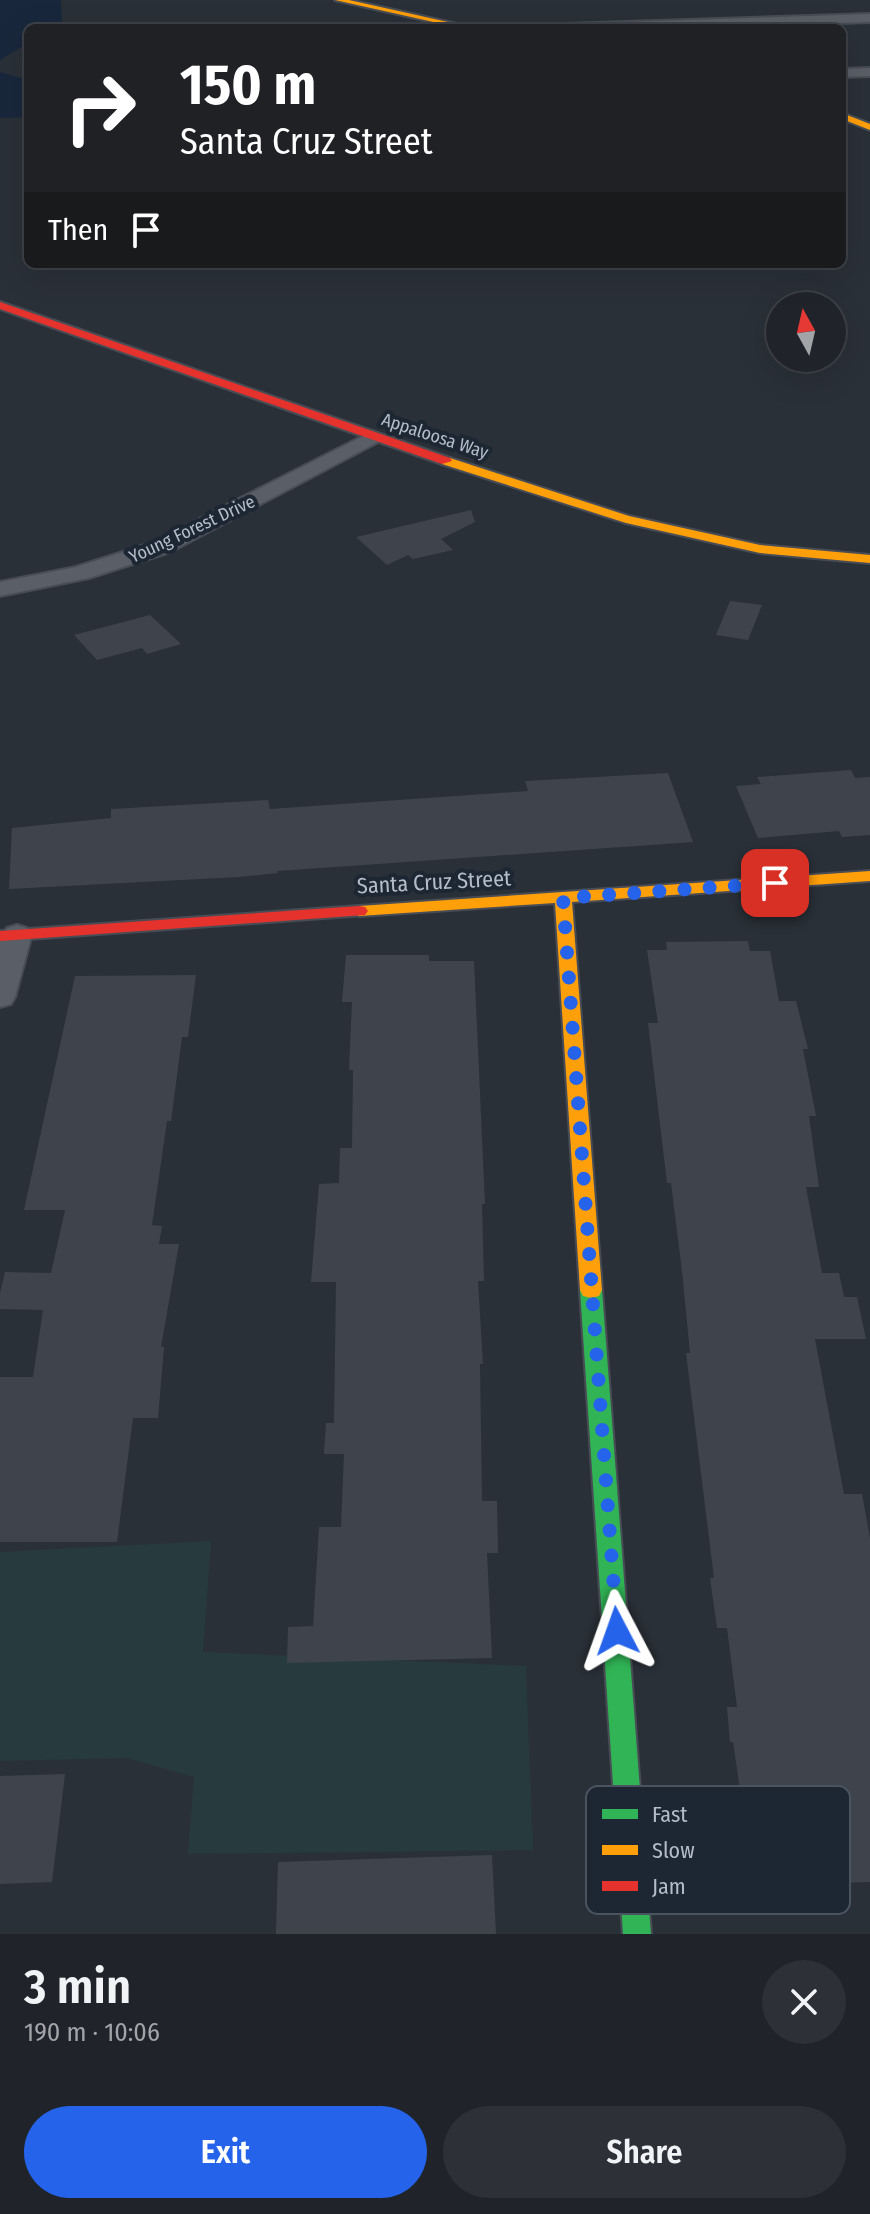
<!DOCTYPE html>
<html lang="en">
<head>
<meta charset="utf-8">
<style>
	body { margin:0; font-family:"Fira Sans Condensed",sans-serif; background:#2d3036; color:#f1f3f6; height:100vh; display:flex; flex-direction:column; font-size:30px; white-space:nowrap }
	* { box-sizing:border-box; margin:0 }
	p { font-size:26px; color:#a2a4a8 }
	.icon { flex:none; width:44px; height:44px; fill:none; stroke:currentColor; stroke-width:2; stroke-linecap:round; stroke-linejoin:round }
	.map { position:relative; height:1934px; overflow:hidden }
	.side { display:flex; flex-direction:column; background:#20242a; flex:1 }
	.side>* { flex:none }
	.guide { position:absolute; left:24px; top:24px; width:822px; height:244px; border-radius:12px; box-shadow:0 8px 32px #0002,0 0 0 2px #3d4147; background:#202124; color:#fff; overflow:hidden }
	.needle { width:52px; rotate:352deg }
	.tools { position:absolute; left:766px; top:292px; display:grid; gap:16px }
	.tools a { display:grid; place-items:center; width:80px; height:80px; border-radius:50%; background:#20242a; box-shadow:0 8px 32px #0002,0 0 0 2px #3d4147; font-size:40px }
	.pin { position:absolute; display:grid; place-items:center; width:68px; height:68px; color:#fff; margin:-34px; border-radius:16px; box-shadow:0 4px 12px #0006 }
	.me { position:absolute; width:88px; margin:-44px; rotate:356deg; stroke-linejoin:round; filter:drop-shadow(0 0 6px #0008) }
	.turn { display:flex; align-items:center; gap:28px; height:168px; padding:0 24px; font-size:36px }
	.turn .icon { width:104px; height:104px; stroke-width:2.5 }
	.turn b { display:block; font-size:56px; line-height:68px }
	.then { display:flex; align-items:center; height:76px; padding:0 24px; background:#0003; gap:16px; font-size:30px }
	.round { display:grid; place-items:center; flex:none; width:84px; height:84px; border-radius:42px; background:#2d3036 }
	.summary { display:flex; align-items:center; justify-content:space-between; height:136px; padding:0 24px }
	h1 { font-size:48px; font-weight:600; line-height:60px }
	.cta { display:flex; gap:16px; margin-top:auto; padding:16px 24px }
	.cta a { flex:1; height:92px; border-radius:48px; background:#2563eb; color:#fff; font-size:32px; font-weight:600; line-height:92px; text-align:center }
	.cta a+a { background:#2d3036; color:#f1f3f6 }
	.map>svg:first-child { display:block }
</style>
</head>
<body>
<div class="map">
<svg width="870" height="1934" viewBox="0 0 870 1934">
	<rect width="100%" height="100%" fill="#2a3038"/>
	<polygon fill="#273a3e" points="211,1541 203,1652 526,1666 533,1850 188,1854 194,1777 127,1758 0,1761 0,1552"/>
	<g fill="#19273c">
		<polygon points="0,0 61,0 62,24 59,28 28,28 28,43 0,60"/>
		<polygon points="0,72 28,80 28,117 0,118"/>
	</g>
	<g fill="#3f444c">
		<polygon points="471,510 475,522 441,539 453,550 413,559 408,555 387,565 356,537"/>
		<polygon points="730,601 762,605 748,640 716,635"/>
		<polygon points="150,615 181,644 147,654 142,648 97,660 74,635"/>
		<polygon points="851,770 855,778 870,777 870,835 842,837 839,831 758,838 736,786 761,784 757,777"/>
		<polygon points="668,773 693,842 277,871 278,873 238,877 9,889 12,828 111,818 111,809 268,800 270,809 528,791 525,781"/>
		<polygon points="748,941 750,951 770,951 779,1001 796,1001 808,1049 803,1049 816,1116 809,1116 819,1187 806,1187 822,1273 839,1273 844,1297 857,1297 866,1339 815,1339 844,1494 862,1494 870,1538 870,1882 754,1885 733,1742 730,1742 727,1707 737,1707 727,1628 717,1628 710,1578 714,1578 686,1353 690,1353 682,1271 671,1183 667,1183 648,1023 658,1023 647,950 667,950 666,942"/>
		<polygon points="346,955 429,955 429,961 474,961 485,1204 482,1204 484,1281 478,1281 483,1364 480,1364 482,1501 497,1501 498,1553 487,1553 492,1658 287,1663 288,1627 313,1626 319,1527 341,1527 344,1454 324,1454 326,1423 334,1423 336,1282 311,1282 319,1184 339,1183 340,1148 352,1148 353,1070 349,1070 352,1002 342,1002"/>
		<polygon points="196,975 188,1037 182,1037 171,1121 167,1121 152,1225 162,1226 159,1244 179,1244 161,1347 164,1347 158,1418 133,1418 117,1542 0,1542 0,1377 33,1377 43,1310 0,1309 0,1293 5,1272 51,1273 65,1210 24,1210 75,976"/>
		<polygon points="65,1774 52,1882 0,1884 0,1776"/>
		<polygon points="492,1855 496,1934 276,1934 278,1862"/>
	</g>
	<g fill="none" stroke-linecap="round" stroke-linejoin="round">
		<defs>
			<g id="street">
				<polygon points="870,14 870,22 682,28 559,28 565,24"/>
				<polygon points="870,68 870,76 842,77 842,69"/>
				<polygon points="373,431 383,437 380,441 170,552 89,578 0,596 0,582 76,567 154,542"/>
				<polygon points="17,925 27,928 32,934 15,997 11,1004 0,1007 0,942 7,928"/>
			</g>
			<polygon id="fast" points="591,1282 599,1284 602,1290 651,1934 623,1934 580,1290 583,1284"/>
			<g id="slow">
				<polygon points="335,0 349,0 475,28 460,28"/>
				<polygon points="842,113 870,124 870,130 842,119"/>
				<polygon points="442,458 450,458 629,516 760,545 870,555 870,563 760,553 626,523 442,464"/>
				<polygon points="870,871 870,881 572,902 602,1290 599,1296 591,1298 583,1296 580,1290 555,903 359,916 350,911 359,906"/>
			</g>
			<g id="jam">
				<polygon points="0,302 450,458 452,461 442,464 0,309"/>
				<polygon points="359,906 365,907 368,911 365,915 0,941 0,931"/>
			</g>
		</defs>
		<use href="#street" stroke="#484c55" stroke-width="4"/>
		<use href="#fast" stroke="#484c55" stroke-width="4"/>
		<use href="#slow" stroke="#484c55" stroke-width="4"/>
		<use href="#jam" stroke="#484c55" stroke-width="4"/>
		<use href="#street" fill="#5a5e66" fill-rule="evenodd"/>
		<use href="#fast" fill="#30b455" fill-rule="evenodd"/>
		<use href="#slow" fill="#ff9f0a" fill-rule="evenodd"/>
		<use href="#jam" fill="#e5322d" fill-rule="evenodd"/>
	</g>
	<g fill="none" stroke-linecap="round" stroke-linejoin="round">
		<polyline stroke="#2563eb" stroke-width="14" stroke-dasharray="0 25.2" points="617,1631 563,898 775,883"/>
	</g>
	<g text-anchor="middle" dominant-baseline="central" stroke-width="8" stroke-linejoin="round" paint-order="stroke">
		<g font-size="18" fill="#b4bcc9" stroke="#1d2633">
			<text transform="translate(435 436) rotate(18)">Appaloosa Way</text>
			<text transform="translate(192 529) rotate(-25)">Young Forest Drive</text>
		</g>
		<g font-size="22" fill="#b4bcc9" stroke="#1d2633">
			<text transform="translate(434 882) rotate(-3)">Santa Cruz Street</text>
		</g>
	</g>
	<rect x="586" y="1786" width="264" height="128" rx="12" fill="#1d2633" stroke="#4a5360" stroke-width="2"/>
	<rect x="602" y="1809" width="36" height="10" fill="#30b455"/>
	<rect x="602" y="1845" width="36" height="10" fill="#ff9f0a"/>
	<rect x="602" y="1881" width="36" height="10" fill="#e5322d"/>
	<g font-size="22" fill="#b4bcc9">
		<text x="652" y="1822">Fast</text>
		<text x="652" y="1858">Slow</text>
		<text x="652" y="1894">Jam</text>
	</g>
</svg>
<div class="tools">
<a><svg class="needle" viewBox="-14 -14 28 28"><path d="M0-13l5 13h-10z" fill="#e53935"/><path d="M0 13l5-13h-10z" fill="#a2a4a8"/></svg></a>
</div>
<div class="pin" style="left:775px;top:883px;background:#d93025"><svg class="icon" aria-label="arrive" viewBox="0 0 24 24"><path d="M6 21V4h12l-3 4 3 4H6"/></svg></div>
<svg class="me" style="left:617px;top:1631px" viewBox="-20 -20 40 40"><path d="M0-17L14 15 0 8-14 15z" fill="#2563eb" stroke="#fff" stroke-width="4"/></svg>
<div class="guide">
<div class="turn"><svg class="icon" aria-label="right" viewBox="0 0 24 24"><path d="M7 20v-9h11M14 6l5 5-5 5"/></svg><div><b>150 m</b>Santa Cruz Street</div></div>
<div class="then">Then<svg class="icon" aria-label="arrive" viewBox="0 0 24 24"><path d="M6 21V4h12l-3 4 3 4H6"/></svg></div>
</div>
</div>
<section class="side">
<div class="summary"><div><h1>3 min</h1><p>190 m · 10:06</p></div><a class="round"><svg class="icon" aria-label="close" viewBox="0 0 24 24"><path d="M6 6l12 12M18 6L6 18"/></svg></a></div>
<div class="cta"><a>Exit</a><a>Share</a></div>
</section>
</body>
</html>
